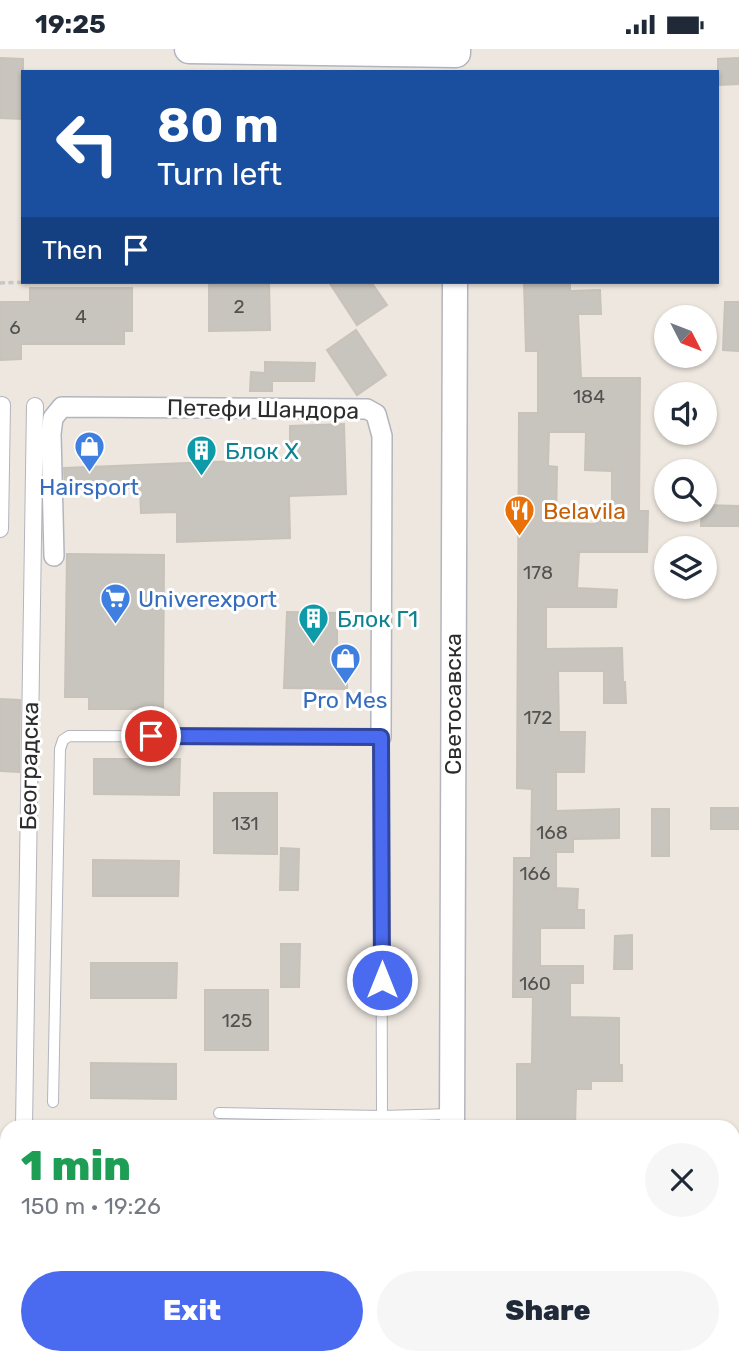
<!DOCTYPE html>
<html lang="en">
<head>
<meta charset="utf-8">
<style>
	body { margin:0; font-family:Rubik,sans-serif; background:#f6f6f7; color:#1f2937; height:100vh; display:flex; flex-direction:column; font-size:26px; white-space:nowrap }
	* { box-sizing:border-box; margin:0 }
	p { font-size:23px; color:#747a83 }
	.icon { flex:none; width:38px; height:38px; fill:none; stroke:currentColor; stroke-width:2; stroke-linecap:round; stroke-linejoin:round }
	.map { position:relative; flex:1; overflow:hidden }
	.details { position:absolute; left:0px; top:1071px; width:740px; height:245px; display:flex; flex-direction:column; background:#fff; border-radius:21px 21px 0 0; box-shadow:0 2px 5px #0004 }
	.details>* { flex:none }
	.hud { position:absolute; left:21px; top:21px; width:698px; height:214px; border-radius:0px; box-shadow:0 2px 5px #0004; background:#1a4fa0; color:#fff; overflow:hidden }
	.needle { width:46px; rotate:132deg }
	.fabs { position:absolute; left:654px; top:256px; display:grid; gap:14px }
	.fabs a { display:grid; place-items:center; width:63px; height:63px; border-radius:50%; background:#fff; box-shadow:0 2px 5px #0004; font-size:35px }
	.pin { position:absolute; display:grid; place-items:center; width:60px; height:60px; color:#fff; margin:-30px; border:4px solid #fff; border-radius:50%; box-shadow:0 2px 7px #0007 }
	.me { position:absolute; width:77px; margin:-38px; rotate:0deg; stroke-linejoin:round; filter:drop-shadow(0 0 5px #0008) }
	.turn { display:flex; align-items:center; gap:24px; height:147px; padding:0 21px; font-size:32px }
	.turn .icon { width:91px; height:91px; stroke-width:2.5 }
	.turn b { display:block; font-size:49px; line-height:60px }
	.then { display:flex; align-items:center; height:66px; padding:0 21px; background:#0003; gap:14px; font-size:26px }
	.round { display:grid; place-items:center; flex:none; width:74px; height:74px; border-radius:37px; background:#f6f6f7 }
	.head { display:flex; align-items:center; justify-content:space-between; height:119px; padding:0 21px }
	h1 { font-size:42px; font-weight:800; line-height:52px; color:#1e9e55 }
	.button { display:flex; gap:14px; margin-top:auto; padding:14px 21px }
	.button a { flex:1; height:80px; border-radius:42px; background:#4a6aef; color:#fff; font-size:28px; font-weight:800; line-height:80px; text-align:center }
	.button a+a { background:#f6f6f7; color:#1f2937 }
	.status { display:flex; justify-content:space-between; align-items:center; height:49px; padding:0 35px; background:#fff; direction:ltr }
	.status svg { height:19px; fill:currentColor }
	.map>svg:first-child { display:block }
</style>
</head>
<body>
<div class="status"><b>19:25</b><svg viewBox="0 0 49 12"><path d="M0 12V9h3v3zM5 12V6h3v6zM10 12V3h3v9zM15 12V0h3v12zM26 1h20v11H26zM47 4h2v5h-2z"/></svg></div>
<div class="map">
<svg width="739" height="1316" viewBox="0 0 739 1316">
	<rect width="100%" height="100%" fill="#ede7df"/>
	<polygon fill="#ede3d0" points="55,1309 293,1309 292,1316 55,1316"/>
	<rect fill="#b6df9f" x="295" y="1309" width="104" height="7"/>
	<g fill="#c8c4be" stroke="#c8c2b9" stroke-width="2" fill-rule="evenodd">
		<polygon points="0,9 23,10 23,70 0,69"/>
		<polygon points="739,9 739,35 718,36 718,10"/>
		<polygon points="209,233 269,233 270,281 209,282"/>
		<polygon points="329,233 371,233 387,256 357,276"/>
		<path d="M524,233H570V242L600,241L601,265H578L581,329H640L639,462H648L647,503H579L577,539L617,541L616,558H546V600L622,599L623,633H625L626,654H604V622H558L559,683H585L584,723H556V762L619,760V789L573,790V803H556V839L578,840L577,861H584V879H540V917H583V934H570V968L619,969V1016H622V1032H591V1040H576L575,1078H517V1015H532L533,948H513L514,809H531L532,740L517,739L519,364H538V302H526ZM549,383H586L585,421L612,422V460H598L597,475L556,474L557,418L548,417Z"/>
		<polygon points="30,239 132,239 132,282 124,282 124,295 21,295 21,310 0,311 0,253 30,253"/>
		<polygon points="725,253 739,253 739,302 723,301"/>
		<polygon points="356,281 386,326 357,346 327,301"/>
		<polygon points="265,313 315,314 314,332 272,332 272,342 250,342 251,323 265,324"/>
		<polygon points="344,375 346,445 289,447 290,489 177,493 177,463 141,464 140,439 65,439 64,419 290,410 290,377"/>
		<polygon points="705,456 739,457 739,477 701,477 702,460 705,460"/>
		<polygon points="67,505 164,506 163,660 89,660 89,648 65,648"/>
		<polygon points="287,563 337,564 337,608 347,608 347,640 284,639"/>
		<polygon points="0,650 20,651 19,723 0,722"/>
		<polygon points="94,710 180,710 179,746 94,745"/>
		<polygon points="214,744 277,744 277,805 214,804"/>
		<rect x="711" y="759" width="28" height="21"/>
		<rect x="652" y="760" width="17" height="47"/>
		<polygon points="281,799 299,800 298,841 280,841"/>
		<polygon points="93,811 179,812 178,847 93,847"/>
		<polygon points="632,886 632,920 614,920 615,887"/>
		<polygon points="281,895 300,895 299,938 281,938"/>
		<polygon points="91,914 177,914 176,949 91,949"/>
		<rect x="205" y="941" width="63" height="60"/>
		<polygon points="91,1014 176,1015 176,1050 91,1049"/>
	</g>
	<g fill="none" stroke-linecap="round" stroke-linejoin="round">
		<defs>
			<g id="service">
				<polyline points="53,1053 60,700 63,691 69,687 381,688 382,1067 452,1065"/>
				<polyline points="219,1064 382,1067 382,1078"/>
			</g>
			<g id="pedestrian">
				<polyline points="0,480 2,356"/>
				<polyline points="24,1078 35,357"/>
				<polyline points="20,1316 20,1309"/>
			</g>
			<polyline id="minor" points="54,507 51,385 53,369 62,358 367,360 376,365 382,387 381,688"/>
			<g id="tertiary">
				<polyline points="452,1078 455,233"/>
				<polyline points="449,1316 449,1309"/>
			</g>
			<polyline id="secondary" points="189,0 456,4 456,0"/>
		</defs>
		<use href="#service" stroke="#b3b5be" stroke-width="12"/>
		<use href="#pedestrian" stroke="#b3b5be" stroke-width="18"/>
		<use href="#minor" stroke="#b3b5be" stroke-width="22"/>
		<use href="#tertiary" stroke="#b3b5be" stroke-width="27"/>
		<use href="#secondary" stroke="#b3b5be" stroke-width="31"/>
		<g stroke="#c8c8c8" stroke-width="3.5" stroke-dasharray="5 3.5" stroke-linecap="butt">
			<polyline points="0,234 28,233"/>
			<polyline points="41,1073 208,1075"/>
		</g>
		<use href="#service" stroke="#fff" stroke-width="10"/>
		<use href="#pedestrian" stroke="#fff" stroke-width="16"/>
		<use href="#minor" stroke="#fff" stroke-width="19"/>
		<use href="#tertiary" stroke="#fff" stroke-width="24"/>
		<use href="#secondary" stroke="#fff" stroke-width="28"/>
	</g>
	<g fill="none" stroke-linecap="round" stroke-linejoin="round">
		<defs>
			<polyline id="route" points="151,687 381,688 382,931"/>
		</defs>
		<use href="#route" stroke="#30459b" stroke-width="18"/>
		<use href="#route" stroke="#4a6aef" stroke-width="12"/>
	</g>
	<defs>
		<symbol id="shop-pin" viewBox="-11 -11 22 30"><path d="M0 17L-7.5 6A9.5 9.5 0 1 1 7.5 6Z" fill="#3f7fe0" stroke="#fff"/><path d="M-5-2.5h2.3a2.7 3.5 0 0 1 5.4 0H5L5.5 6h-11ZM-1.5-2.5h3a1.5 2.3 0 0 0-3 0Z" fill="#fff"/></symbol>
		<symbol id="building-pin" viewBox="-11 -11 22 30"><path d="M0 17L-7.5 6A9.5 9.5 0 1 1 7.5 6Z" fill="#0f9aa8" stroke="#fff"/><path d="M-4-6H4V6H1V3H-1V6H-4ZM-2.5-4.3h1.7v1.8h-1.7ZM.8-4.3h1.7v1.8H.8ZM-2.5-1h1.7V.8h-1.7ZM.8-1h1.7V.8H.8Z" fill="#fff"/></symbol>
		<symbol id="restaurant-pin" viewBox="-11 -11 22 30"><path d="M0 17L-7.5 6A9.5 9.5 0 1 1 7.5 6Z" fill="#e8710a" stroke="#fff"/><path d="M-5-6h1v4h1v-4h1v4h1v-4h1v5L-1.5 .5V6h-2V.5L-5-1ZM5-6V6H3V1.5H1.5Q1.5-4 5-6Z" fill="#fff"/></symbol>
		<symbol id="supermarket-pin" viewBox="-11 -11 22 30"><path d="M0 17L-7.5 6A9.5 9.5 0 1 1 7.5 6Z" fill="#3f7fe0" stroke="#fff"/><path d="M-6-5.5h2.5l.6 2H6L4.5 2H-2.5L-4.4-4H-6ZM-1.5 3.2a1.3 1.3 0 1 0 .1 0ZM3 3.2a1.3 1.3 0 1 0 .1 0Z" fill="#fff"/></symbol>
	</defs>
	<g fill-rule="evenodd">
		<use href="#shop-pin" x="72" y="380" width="35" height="47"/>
		<use href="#building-pin" x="184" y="384" width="35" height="47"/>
		<use href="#restaurant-pin" x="502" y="444" width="35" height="47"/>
		<use href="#supermarket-pin" x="98" y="532" width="35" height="47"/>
		<use href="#building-pin" x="296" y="552" width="35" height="47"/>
		<use href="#shop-pin" x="328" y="592" width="35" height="47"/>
	</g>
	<g text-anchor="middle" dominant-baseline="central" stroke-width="6" stroke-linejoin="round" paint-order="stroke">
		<g font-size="19" fill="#535250">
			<text x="239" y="257">2</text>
			<text x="81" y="267">4</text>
			<text x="15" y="278">6</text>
			<text x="589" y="347">184</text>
			<text x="538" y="523">178</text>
			<text x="538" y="668">172</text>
			<text x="245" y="774">131</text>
			<text x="552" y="783">168</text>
			<text x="535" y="824">166</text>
			<text x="535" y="934">160</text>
			<text x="237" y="971">125</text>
		</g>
		<g font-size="23" fill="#2c2c2c" stroke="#fff">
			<text transform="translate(263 360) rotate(1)">Петефи Шандора</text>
			<text transform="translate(453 655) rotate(-90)">Светосавска</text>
			<text transform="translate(29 717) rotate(-89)">Београдска</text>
		</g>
		<g font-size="23" fill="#0d838f" stroke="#fff" text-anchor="start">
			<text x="225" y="402">Блок Х</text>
			<text x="337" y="570">Блок Г1</text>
		</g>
		<g font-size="23" fill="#366cbe" stroke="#fff">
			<text x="89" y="438">Hairsport</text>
			<text x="138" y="550" text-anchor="start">Univerexport</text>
			<text x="345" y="651">Pro Mes</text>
		</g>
		<g font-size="23" fill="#c56008" stroke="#fff" text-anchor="start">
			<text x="543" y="462">Belavila</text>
		</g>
	</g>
</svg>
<div class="fabs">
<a><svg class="needle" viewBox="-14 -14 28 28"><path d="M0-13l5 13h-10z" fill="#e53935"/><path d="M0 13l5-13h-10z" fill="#747a83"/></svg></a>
<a><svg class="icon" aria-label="sound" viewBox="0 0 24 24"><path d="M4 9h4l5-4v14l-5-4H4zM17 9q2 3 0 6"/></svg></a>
<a><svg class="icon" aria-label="search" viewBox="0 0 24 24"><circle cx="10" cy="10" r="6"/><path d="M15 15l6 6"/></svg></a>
<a><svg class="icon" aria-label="layers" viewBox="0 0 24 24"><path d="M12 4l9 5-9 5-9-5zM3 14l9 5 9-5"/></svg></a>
</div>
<div class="pin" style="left:151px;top:687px;background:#d93025"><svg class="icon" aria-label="arrive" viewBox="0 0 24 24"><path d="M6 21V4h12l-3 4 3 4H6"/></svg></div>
<svg class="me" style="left:382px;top:931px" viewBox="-20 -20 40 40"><circle r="17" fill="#4a6aef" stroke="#fff" stroke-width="3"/><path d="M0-11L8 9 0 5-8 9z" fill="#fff"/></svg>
<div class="hud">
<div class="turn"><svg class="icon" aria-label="left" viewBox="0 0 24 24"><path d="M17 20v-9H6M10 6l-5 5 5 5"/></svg><div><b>80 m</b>Turn left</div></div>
<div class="then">Then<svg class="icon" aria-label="arrive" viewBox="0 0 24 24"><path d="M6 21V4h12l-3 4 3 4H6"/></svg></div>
</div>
<section class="details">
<div class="head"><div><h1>1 min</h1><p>150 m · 19:26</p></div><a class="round"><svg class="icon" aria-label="close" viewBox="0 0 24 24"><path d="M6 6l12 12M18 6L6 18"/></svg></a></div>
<div class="button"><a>Exit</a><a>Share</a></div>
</section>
</div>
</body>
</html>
